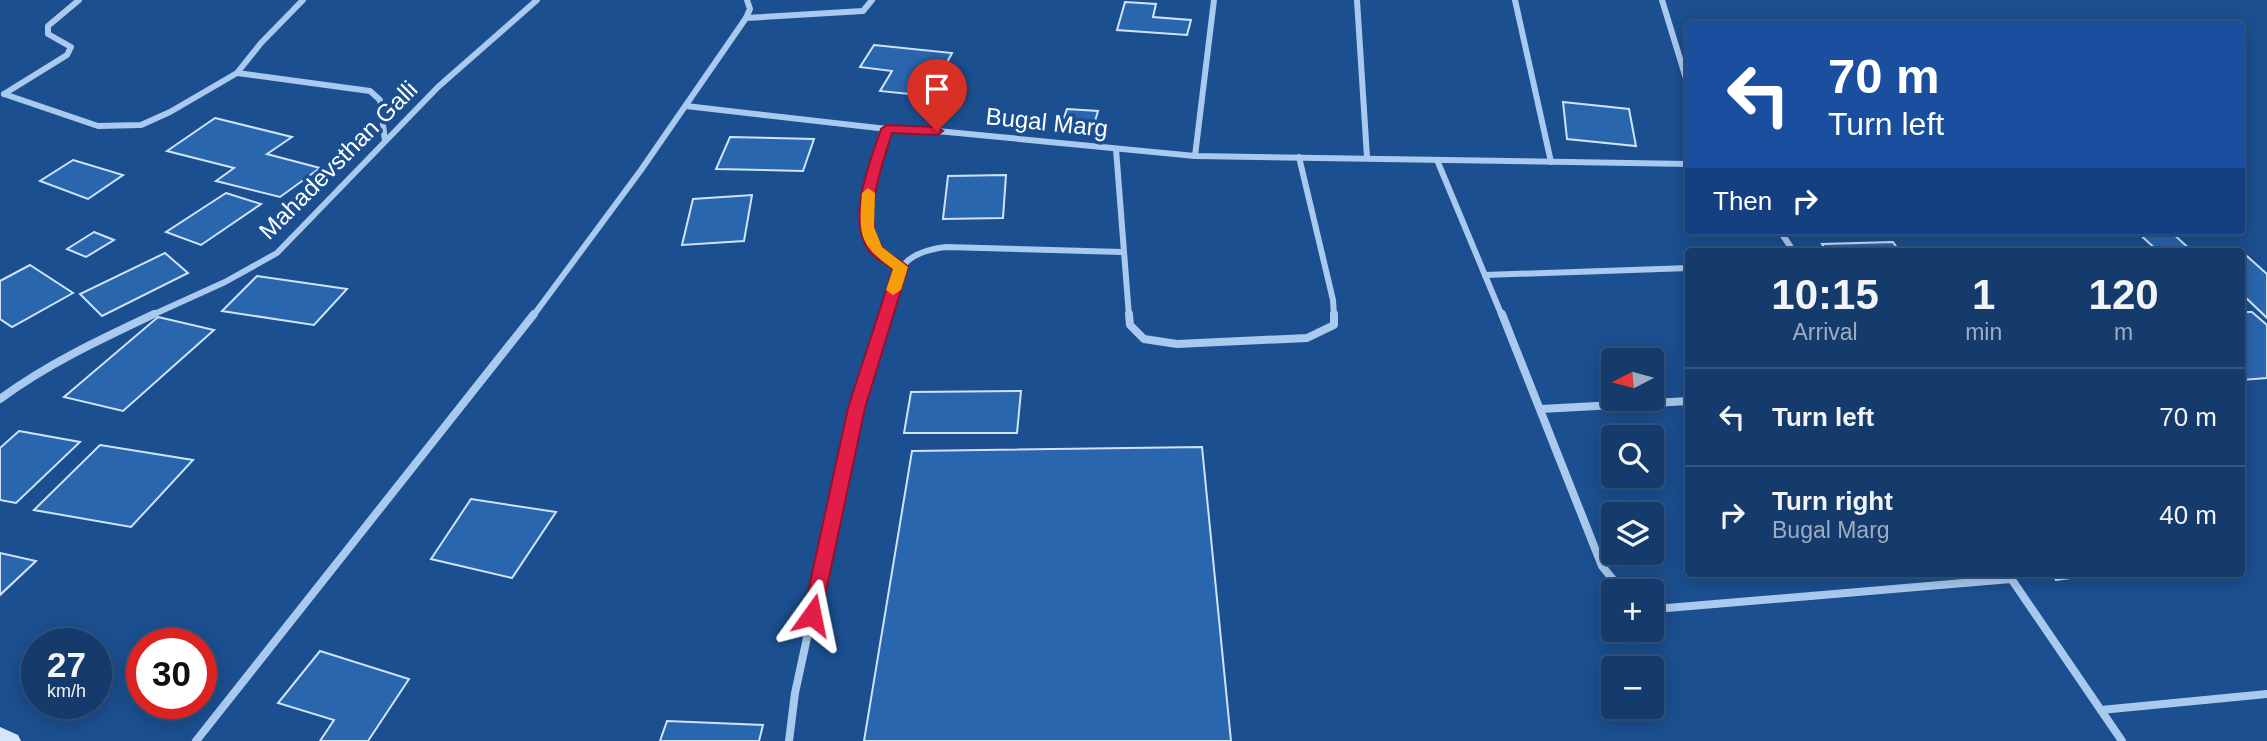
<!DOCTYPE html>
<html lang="en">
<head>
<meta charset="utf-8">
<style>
	body { margin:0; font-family:Helvetica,sans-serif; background:#1d4271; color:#f1f3f6; height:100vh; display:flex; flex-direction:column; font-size:26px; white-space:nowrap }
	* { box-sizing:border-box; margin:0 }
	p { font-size:23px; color:#9dadc1 }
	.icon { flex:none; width:38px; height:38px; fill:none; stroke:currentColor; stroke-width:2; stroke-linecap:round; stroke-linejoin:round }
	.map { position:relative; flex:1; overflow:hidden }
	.sheet { position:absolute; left:1685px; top:248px; width:560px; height:329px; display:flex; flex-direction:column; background:#143b6b; border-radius:7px; box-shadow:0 4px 18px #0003,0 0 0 2px #33557e }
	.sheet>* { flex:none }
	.top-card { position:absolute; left:1685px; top:21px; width:560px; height:214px; border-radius:7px; box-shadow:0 4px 18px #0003,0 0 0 2px #33557e; background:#1a4fa0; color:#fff; overflow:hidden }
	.needle { width:46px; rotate:264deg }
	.fabs { position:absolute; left:1601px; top:348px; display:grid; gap:14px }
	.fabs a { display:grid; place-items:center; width:63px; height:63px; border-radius:7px; background:#143b6b; box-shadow:0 4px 18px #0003,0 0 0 2px #33557e; font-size:35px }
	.speed { position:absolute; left:21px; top:628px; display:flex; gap:14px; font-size:35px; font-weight:700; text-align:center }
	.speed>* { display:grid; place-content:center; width:91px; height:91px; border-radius:50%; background:#143b6b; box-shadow:0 4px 18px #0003,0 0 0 2px #33557e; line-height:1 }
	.speed small { font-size:18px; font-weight:400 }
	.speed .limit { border:10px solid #d22; background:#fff; color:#111 }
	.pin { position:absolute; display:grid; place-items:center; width:60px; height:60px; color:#fff; margin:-72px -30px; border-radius:50% 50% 50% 0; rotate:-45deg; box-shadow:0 0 7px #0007 }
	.pin .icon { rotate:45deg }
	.me { position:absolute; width:77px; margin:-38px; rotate:12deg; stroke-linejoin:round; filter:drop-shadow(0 0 5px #0008) }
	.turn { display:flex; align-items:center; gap:24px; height:147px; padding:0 28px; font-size:32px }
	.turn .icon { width:91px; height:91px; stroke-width:2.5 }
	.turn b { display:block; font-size:49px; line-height:60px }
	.then { display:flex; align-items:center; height:66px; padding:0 28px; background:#0003; gap:14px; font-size:26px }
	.eta { display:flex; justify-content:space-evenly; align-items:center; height:119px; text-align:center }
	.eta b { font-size:42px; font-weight:700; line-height:49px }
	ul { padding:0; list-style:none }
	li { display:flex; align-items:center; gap:21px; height:98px; padding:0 28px; border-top:2px solid #33557e }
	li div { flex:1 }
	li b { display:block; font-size:26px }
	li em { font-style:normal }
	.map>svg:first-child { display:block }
</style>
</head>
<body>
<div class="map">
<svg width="2267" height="741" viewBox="0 0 2267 741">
	<rect width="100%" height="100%" fill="#1b4f8f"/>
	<g fill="#2a66ad" stroke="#cfe3fa" stroke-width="2">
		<polygon points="1125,2 1156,4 1153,17 1191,20 1187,35 1117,30"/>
		<polygon points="874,45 952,53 929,96 880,91 892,71 860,67"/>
		<polygon points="1563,102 1629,109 1636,146 1567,139"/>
		<polygon points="1067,109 1098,111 1091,135 1059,132"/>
		<polygon points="215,118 292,137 267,154 320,168 280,197 216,181 234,168 167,151"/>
		<polygon points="730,137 814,139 803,171 716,169"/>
		<polygon points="73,160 123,175 88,199 40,181"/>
		<polygon points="1006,175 1003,218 943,219 948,176"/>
		<polygon points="226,193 261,204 201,245 166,232"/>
		<polygon points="752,195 744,241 682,245 693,199"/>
		<polygon points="2136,231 2170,231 2193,252 2159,252"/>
		<polygon points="94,232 114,240 86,257 67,249"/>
		<polygon points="1893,242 1900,252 1827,252 1822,244"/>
		<polygon points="2239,249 2267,274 2267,318 2242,294 2242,252 2195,252"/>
		<polygon points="165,253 188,273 102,316 80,294"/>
		<polygon points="30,265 73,293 12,327 0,319 0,281"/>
		<polygon points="257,276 347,289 314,325 222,311"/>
		<polygon points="2242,312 2252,312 2267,325 2267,378 2242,380"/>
		<polygon points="158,317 214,330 123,411 64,397"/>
		<polygon points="1021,391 1017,433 904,433 911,392"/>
		<polygon points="19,431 80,442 16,503 0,500 0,448"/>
		<polygon points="100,445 193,460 131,527 34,510"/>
		<polygon points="1202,447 1231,741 864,741 912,451"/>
		<polygon points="471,499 556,512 512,578 431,559"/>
		<polygon points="0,553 36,561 0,595"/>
		<polygon points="2052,574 2101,574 2056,580"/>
		<polygon points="320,651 409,679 368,741 320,741 334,720 278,703"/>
		<polygon points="667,721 763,725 759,741 660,741"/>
	</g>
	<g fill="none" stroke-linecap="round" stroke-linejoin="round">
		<g stroke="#a9c9ee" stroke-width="6">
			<polyline points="1357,0 1367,157"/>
			<polyline points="1515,0 1551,162"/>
			<polyline points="1662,0 1689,88"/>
			<polyline points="746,18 863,11 872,0"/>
			<polyline points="237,73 370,91 380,100 385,141"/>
			<polyline points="4,94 98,126 141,125 170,112 237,73 261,43 303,0"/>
			<polyline points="4,94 67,55 71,47 48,34 48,26 79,0"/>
			<polyline points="686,106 887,129 937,131 1195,156 1689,164"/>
			<path d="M887,129C875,163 850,219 878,251C884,257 893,262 900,267"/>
			<polyline points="1116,149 1129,316"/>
			<polyline points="1195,156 1214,0"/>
			<polyline points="1299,157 1333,300 1334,316"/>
			<polyline points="1437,160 1502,316"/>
			<polyline points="1780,231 1794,252"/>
			<polyline points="1485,275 1689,268"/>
			<polyline points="150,316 225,282 277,253 438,87 537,0"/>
			<polyline points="533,316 641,170 746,18 750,9 747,0"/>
			<path d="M885,316C898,274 896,253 946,247L1122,252"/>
		</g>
		<g stroke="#a9c9ee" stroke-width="8">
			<polyline points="1129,314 1130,325 1144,339 1177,344 1307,338 1334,325 1334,314"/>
			<polyline points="1502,314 1602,566 1623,592"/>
			<path d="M0,399C47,364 101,339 154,314"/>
			<polyline points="1541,409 1689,401"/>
			<polyline points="2008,574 2122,741"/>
			<polyline points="1652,604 1667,608 2011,579"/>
			<polyline points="2101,710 2267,694"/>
			<polyline points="196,741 534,314"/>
			<polyline points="789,741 795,693 857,408 886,314"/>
		</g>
		<polygon fill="#d6e6fa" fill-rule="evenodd" points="0,727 18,735 21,741 0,741"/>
	</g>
	<path fill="#e11d48" stroke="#92132f" stroke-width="2" d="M887,125L937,127L943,131L937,135L892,133C883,163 861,218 882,247C888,255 901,259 908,267L865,408L821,615L819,621L812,623L805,621L803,615L848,408L893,269C886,264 876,259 870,252C845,221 870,162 881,129Z"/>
	<path fill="#f59e0b" d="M868,188L875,193L874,227L882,247L908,267L901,290L893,295L886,290L893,269C858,244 859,234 862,193Z"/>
	<g text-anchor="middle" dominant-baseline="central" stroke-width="7" stroke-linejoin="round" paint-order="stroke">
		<g font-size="24" fill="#fff" stroke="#1b4f8f">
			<text transform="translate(1047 122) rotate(6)">Bugal Marg</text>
			<text transform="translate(338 160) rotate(-45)">Mahadevsthan Galli</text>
		</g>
	</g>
</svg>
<div class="fabs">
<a><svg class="needle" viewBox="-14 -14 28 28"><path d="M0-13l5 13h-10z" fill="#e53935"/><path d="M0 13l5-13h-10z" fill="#9dadc1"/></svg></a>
<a><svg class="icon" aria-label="search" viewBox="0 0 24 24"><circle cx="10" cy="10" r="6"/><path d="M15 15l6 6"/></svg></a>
<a><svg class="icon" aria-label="layers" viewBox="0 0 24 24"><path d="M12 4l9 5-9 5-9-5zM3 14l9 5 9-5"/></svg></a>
<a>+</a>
<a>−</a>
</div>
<div class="speed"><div>27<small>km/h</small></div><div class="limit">30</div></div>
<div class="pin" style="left:937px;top:131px;background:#d93025"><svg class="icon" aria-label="arrive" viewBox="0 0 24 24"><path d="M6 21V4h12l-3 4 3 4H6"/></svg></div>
<svg class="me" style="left:812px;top:615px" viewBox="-20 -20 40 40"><path d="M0-17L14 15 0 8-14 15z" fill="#e11d48" stroke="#fff" stroke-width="4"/></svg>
<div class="top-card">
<div class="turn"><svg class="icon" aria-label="left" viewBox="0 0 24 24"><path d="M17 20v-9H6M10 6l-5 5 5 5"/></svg><div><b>70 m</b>Turn left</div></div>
<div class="then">Then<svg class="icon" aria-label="right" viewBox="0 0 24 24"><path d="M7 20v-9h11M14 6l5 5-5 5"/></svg></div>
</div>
<section class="sheet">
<div class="eta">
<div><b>10:15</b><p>Arrival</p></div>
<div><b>1</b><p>min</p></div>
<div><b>120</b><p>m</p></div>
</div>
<ul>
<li><svg class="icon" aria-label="left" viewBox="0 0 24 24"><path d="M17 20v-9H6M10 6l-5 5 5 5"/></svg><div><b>Turn left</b></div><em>70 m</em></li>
<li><svg class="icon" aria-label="right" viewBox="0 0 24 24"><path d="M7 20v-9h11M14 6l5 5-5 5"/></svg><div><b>Turn right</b><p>Bugal Marg</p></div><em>40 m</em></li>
</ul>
</section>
</div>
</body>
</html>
